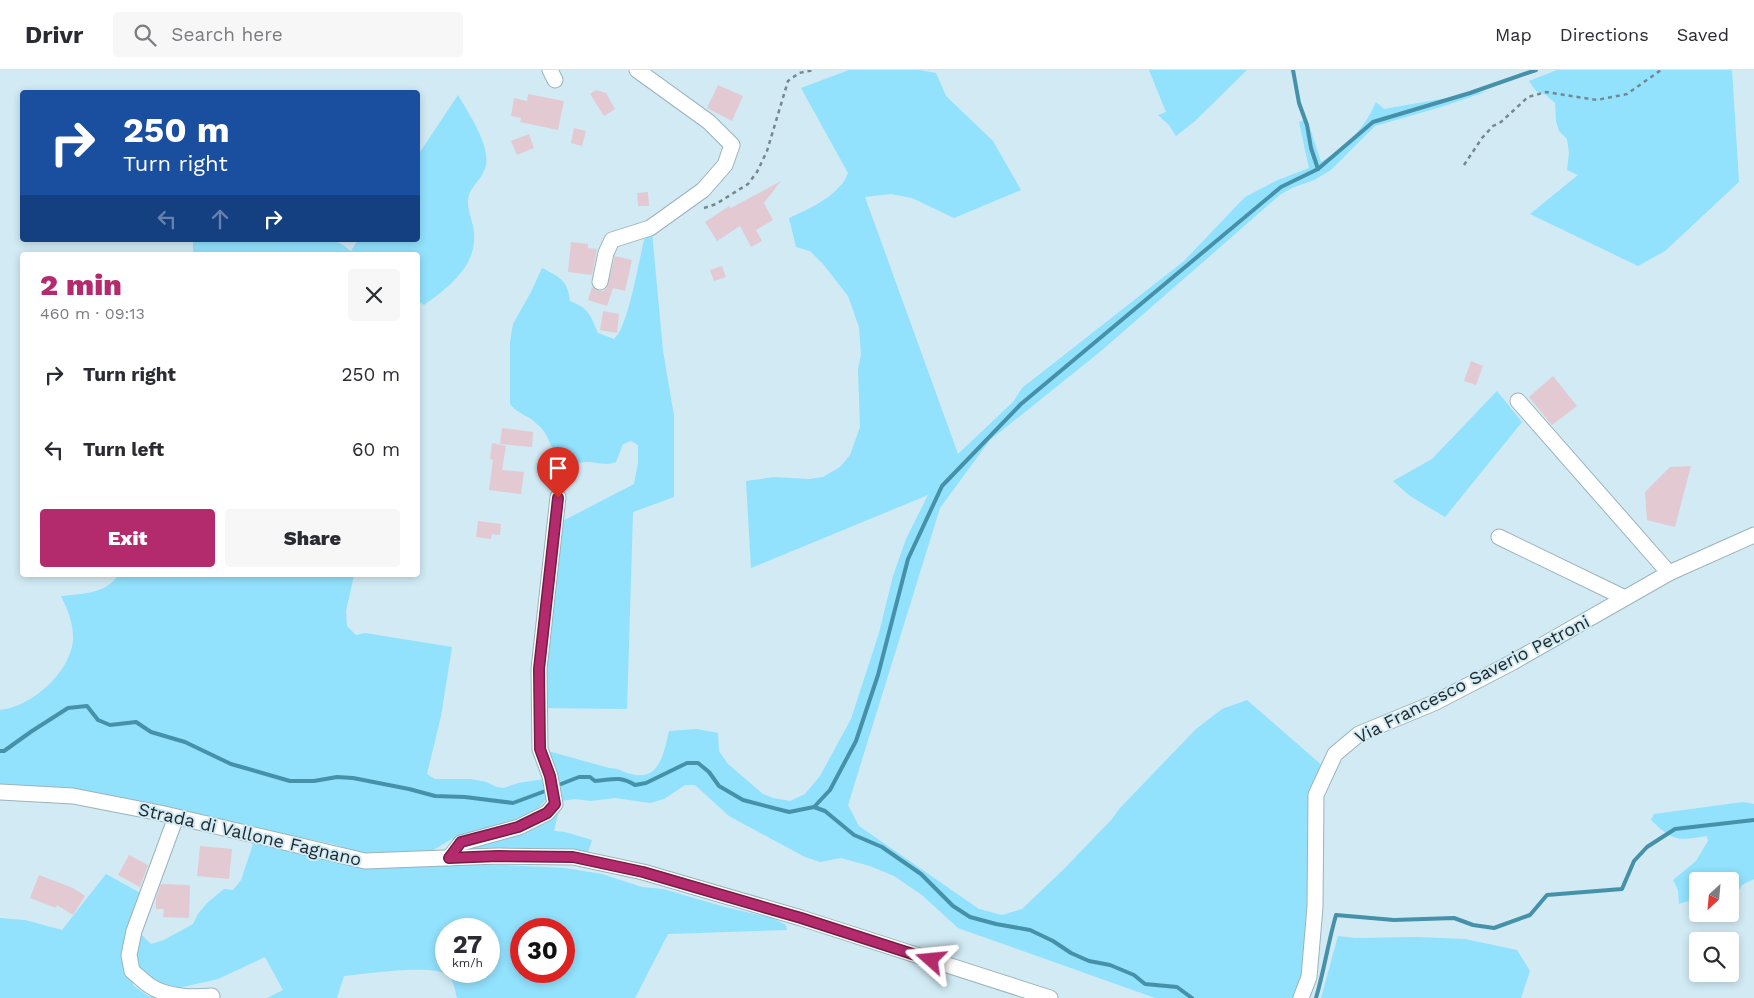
<!DOCTYPE html>
<html lang="en">
<head>
<meta charset="utf-8">
<style>
	body { margin:0; font-family:"Work Sans",sans-serif; background:#f7f7f7; color:#2b2b33; height:100vh; display:flex; flex-direction:column; font-size:19px; white-space:nowrap }
	* { box-sizing:border-box; margin:0 }
	p { font-size:16px; color:#7c7c81 }
	.icon { flex:none; width:28px; height:28px; fill:none; stroke:currentColor; stroke-width:2; stroke-linecap:round; stroke-linejoin:round }
	.map { position:relative; flex:1; overflow:hidden }
	.side { position:absolute; left:20px; top:182px; width:400px; height:325px; display:flex; flex-direction:column; background:#fff; border-radius:5px; box-shadow:0 2px 8px #0003 }
	.side>* { flex:none }
	.banner { position:absolute; left:20px; top:20px; width:400px; height:152px; border-radius:5px; box-shadow:0 2px 8px #0003; background:#1a4fa0; color:#fff; overflow:hidden }
	.needle { width:32px; rotate:206deg }
	.fabs { position:absolute; left:1689px; top:802px; display:grid; gap:10px }
	.fabs a { display:grid; place-items:center; width:50px; height:50px; border-radius:5px; background:#fff; box-shadow:0 2px 8px #0003; font-size:25px }
	.speed { position:absolute; left:435px; top:848px; display:flex; gap:10px; font-size:25px; font-weight:700; text-align:center }
	.speed>* { display:grid; place-content:center; width:65px; height:65px; border-radius:50%; background:#fff; box-shadow:0 2px 8px #0003; line-height:1 }
	.speed small { font-size:12px; font-weight:400 }
	.speed .limit { border:8px solid #d22; background:#fff; color:#111 }
	.pin { position:absolute; display:grid; place-items:center; width:42px; height:42px; color:#fff; margin:-51px -21px; border-radius:50% 50% 50% 0; rotate:-45deg; box-shadow:0 0 5px #0007 }
	.pin .icon { rotate:45deg }
	.me { position:absolute; width:55px; margin:-28px; rotate:288deg; stroke-linejoin:round; filter:drop-shadow(0 0 4px #0008) }
	.turn { display:flex; align-items:center; gap:18px; height:105px; padding:0 20px; font-size:22px }
	.turn .icon { width:65px; height:65px; stroke-width:2.5 }
	.turn b { display:block; font-size:35px; line-height:42px }
	.lanes { display:flex; align-items:center; height:48px; padding:0 20px; background:#0003; justify-content:center; gap:25px; direction:ltr }
	.lanes .off { opacity:.35 }
	.round { display:grid; place-items:center; flex:none; width:52px; height:52px; border-radius:5px; background:#f7f7f7 }
	.headline { display:flex; align-items:center; justify-content:space-between; height:85px; padding:0 20px }
	h1 { font-size:30px; font-weight:800; line-height:38px; color:#b32b6c }
	.action { display:flex; gap:10px; margin-top:auto; padding:10px 20px }
	.action a { flex:1; height:58px; border-radius:5px; background:#b32b6c; color:#fff; font-size:20px; font-weight:800; line-height:58px; text-align:center }
	.action a+a { background:#f7f7f7; color:#2b2b33 }
	ul { padding:0; list-style:none }
	li { display:flex; align-items:center; gap:15px; height:75px; padding:0 20px }
	li div { flex:1 }
	li b { display:block; font-size:19px }
	li em { font-style:normal }
	header { display:flex; align-items:center; gap:30px; box-sizing:border-box; height:70px; padding:0 25px; background:#fff; border-bottom:1px solid #e1e1e2 }
	header strong { font-size:24px }
	nav { display:flex; gap:28px; margin-inline-start:auto; font-size:18px }
	.search { width:350px; height:45px; background:#f7f7f7; display:flex; align-items:center; gap:12px; box-sizing:border-box; padding:0 18px; border-radius:5px; color:#7c7c81; font-size:19px }
	.map>svg:first-child { display:block }
</style>
</head>
<body>
<header>
<strong>Drivr</strong>
<div class="search"><svg class="icon" aria-label="search" viewBox="0 0 24 24"><circle cx="10" cy="10" r="6"/><path d="M15 15l6 6"/></svg>Search here</div>
<nav><a>Map</a><a>Directions</a><a>Saved</a></nav>
</header>
<div class="map">
<svg width="1754" height="928" viewBox="0 0 1754 928">
	<rect width="100%" height="100%" fill="#d1eaf4"/>
	<g fill="#92e1fd" fill-rule="evenodd">
		<path d="M849,0H919L936,3L946,26L993,71L1021,120L954,148L912,128L891,124L865,127L958,384L1013,332L1022,318L1184,191L1245,127L1278,110L1309,98L1299,52L1307,49L1321,92C1346,77 1365,58 1376,32L1384,39L1488,21L1441,37L1375,56L1331,100L1314,110L1292,118L1281,124L1101,281L990,370L940,438L848,735L859,756L979,839L1002,845L1022,839L1064,799L1112,749L1120,738L1196,659L1222,639L1247,630L1325,698L1306,908L1298,928H1155L958,858L922,825L894,806L870,796L841,788L820,792L805,787L729,746L695,715H685L664,729L650,733L615,728L591,731L575,729L561,731L554,761L565,762L592,770L587,786L459,782L465,776L552,747L541,679L609,698C619,698 622,702 631,704C660,712 664,682 669,661L697,659L718,663L719,681L728,694L763,724L773,728L790,731L805,724L820,706L851,649L879,563L893,506L906,469L928,425L751,498L746,411L774,407L809,409L823,407L840,397L850,385L860,357L858,299L861,285L859,257L848,226L823,194L810,181L796,177L789,148C806,140 828,131 840,116C844,113 846,107 848,103L801,18Z"/>
		<polygon points="1149,0 1247,0 1195,51 1176,66 1169,55 1158,45 1166,42"/>
		<polygon points="1557,0 1732,0 1739,112 1665,181 1638,196 1530,144 1578,105 1567,100 1569,83 1567,69 1559,61 1556,51 1555,33 1546,25 1536,21 1529,11"/>
		<path d="M458,25C468,42 490,75 486,95C484,107 471,116 469,125C465,138 473,150 474,163C477,196 448,218 424,235L418,231V185H193V170H334L343,175L351,181L358,170H418V85Z"/>
		<path d="M652,162L663,281L674,346V427L633,442L627,639L539,638L557,454L634,414L638,393V375L631,371L623,374L616,392C604,396 598,392 586,392C580,392 573,395 567,393C553,388 552,374 545,363C543,360 540,356 537,354C528,344 518,345 510,334V272L513,254L531,222L542,198C559,207 568,210 570,231C590,239 590,245 598,263L614,269C628,258 639,190 644,170Z"/>
		<polygon points="1497,321 1522,352 1445,447 1410,426 1393,411 1432,389"/>
		<path d="M118,505H354L346,541L347,556L356,565L365,563L452,577L441,646L427,704L435,709H471L486,712L497,717L504,718L518,713L544,709L547,728L536,741L512,751L450,770L425,785L359,783L333,774L258,759L0,715V640C31,637 69,604 73,571C74,555 68,540 61,526C80,524 107,524 118,505Z"/>
		<path d="M1743,732L1754,734V809L1742,815L1736,825L1734,823H1730V811H1698L1697,828L1679,834L1678,820L1673,810L1696,791L1708,771L1707,766C1677,771 1673,771 1651,750L1654,744Z"/>
		<path d="M254,771L398,794H485L565,798L602,804L642,817L663,819L725,837L772,848L786,855L787,860L668,864L635,928H457C455,920 454,912 449,906C435,893 364,904 344,906L337,928H267L283,920L265,887L218,909L174,919L141,905L137,889L140,863L151,874L164,870L193,854L198,844L207,833L224,819L233,820L241,810ZM446,859H489V901H446ZM521,859H564V901H521Z"/>
		<polygon points="106,804 142,824 123,893 134,916 148,926 155,928 0,928 0,848 25,850 62,860"/>
		<polygon points="1338,866 1355,868 1418,867 1465,869 1517,880 1530,901 1521,928 1321,928"/>
	</g>
	<g fill="none" stroke-linecap="round" stroke-linejoin="round">
		<g stroke="#4591a9" stroke-width="4">
			<polyline points="1293,0 1299,33 1307,55 1311,78 1318,99"/>
			<polyline points="0,681 4,681 32,661 68,638 87,636 98,650 110,655 136,652 151,662 185,672 231,694 290,711 314,711 337,707 353,708 409,719 435,726 465,727 513,733 548,720"/>
			<path d="M556,716L579,707H590L595,711C612,710 618,705 635,715L646,713L687,693H698L709,702L719,716L743,730L789,742L814,737L825,741L854,765L882,777L921,804L953,836L970,847L996,854L1030,860L1053,871L1071,883L1089,891L1110,895L1134,905L1145,914L1177,917L1192,928"/>
			<polyline points="814,737 830,720 856,671 878,605 908,489 942,416 1021,334 1281,117 1318,99 1373,52 1470,23 1536,0"/>
			<path d="M1316,928C1324,901 1328,873 1336,845L1394,850L1454,848L1473,855L1494,858L1530,845L1547,825L1622,819L1634,791L1647,777L1675,759L1754,750"/>
		</g>
	</g>
	<g fill="#e3cad2">
		<polygon points="718,15 743,26 732,51 707,38"/>
		<polygon points="596,20 606,23 615,39 604,46 590,24"/>
		<polygon points="528,24 564,31 558,60 520,52 521,48 511,46 514,28 527,31"/>
		<polygon points="574,58 586,61 582,76 571,73"/>
		<polygon points="529,64 534,78 517,85 511,71"/>
		<polygon points="781,111 764,133 773,150 756,160 762,171 751,177 740,156 717,171 705,152 729,136 731,138"/>
		<polygon points="648,122 649,136 638,136 637,123"/>
		<polygon points="571,172 588,174 588,178 597,179 592,205 568,202"/>
		<polygon points="615,186 632,190 625,221 613,218 607,236 588,230 592,217 599,221 603,221 607,218"/>
		<polygon points="722,196 726,207 714,211 710,200"/>
		<polygon points="603,241 619,244 617,263 600,260"/>
		<polygon points="1471,291 1483,296 1476,315 1464,311"/>
		<polygon points="1553,306 1577,336 1552,355 1529,327"/>
		<polygon points="502,358 533,362 532,377 500,374"/>
		<polygon points="492,373 506,376 502,400 524,402 521,424 489,420 493,390 490,389"/>
		<polygon points="1691,396 1675,457 1647,450 1645,422 1670,397"/>
		<polygon points="478,451 501,454 500,465 492,464 491,469 476,467"/>
		<polygon points="200,776 232,779 229,809 197,806"/>
		<polygon points="129,785 148,795 140,817 118,805"/>
		<polygon points="39,805 73,818 85,826 73,845 57,835 56,838 30,828"/>
		<polygon points="161,814 190,815 189,848 163,847 164,839 156,839 156,828"/>
	</g>
	<g fill="none" stroke-linecap="round" stroke-linejoin="round">
		<defs>
			<g id="minor">
				<polyline points="550,0 555,10"/>
				<polyline points="600,212 606,183 612,170 650,158 703,120 725,95 732,75 709,52 637,0"/>
				<polyline points="1518,331 1669,503"/>
				<polyline points="1499,467 1625,528"/>
				<polyline points="0,722 73,726 160,743 365,791 498,786 573,787 643,802 801,848 1050,928"/>
				<path d="M176,747L134,861L129,885L132,901C138,906 144,912 150,916C167,927 193,928 212,926"/>
				<polyline points="449,788 461,773 519,757 547,743 555,734 550,706 540,679 539,599 558,427"/>
				<polyline points="1301,928 1309,907 1315,837 1316,725 1335,684 1359,664 1434,633 1513,592 1669,503 1754,465"/>
			</g>
		</defs>
		<use href="#minor" stroke="#9bb3bc" stroke-width="17"/>
		<g stroke="#76878d" stroke-width="2.5" stroke-dasharray="4 4" stroke-linecap="butt">
			<polyline points="1464,95 1482,68 1493,56 1501,52 1528,27 1546,22 1597,30 1627,24 1661,0"/>
			<polyline points="704,138 716,134 748,114 757,102 767,81 788,11 799,3 814,0"/>
		</g>
		<use href="#minor" stroke="#fff" stroke-width="15"/>
	</g>
	<g fill="none" stroke-linecap="round" stroke-linejoin="round">
		<defs>
			<polyline id="route" points="558,428 539,599 540,679 550,706 555,734 547,743 518,757 461,772 449,788 498,786 573,787 643,802 801,848 931,890"/>
		</defs>
		<use href="#route" stroke="#741c46" stroke-width="12"/>
		<use href="#route" stroke="#b32b6c" stroke-width="9"/>
	</g>
	<g text-anchor="middle" dominant-baseline="central" stroke-width="4" stroke-linejoin="round" paint-order="stroke">
		<g font-size="18" fill="#1f282b" stroke="#d1eaf4">
			<text transform="translate(1472 609) rotate(-27)">Via Francesco Saverio Petroni</text>
			<text transform="translate(250 764) rotate(13)">Strada di Vallone Fagnano</text>
		</g>
	</g>
</svg>
<div class="fabs">
<a><svg class="needle" viewBox="-14 -14 28 28"><path d="M0-13l5 13h-10z" fill="#e53935"/><path d="M0 13l5-13h-10z" fill="#7c7c81"/></svg></a>
<a><svg class="icon" aria-label="search" viewBox="0 0 24 24"><circle cx="10" cy="10" r="6"/><path d="M15 15l6 6"/></svg></a>
</div>
<div class="speed"><div>27<small>km/h</small></div><div class="limit">30</div></div>
<div class="pin" style="left:558px;top:428px;background:#d93025"><svg class="icon" aria-label="arrive" viewBox="0 0 24 24"><path d="M6 21V4h12l-3 4 3 4H6"/></svg></div>
<svg class="me" style="left:931px;top:890px" viewBox="-20 -20 40 40"><path d="M0-17L14 15 0 8-14 15z" fill="#b32b6c" stroke="#fff" stroke-width="4"/></svg>
<div class="banner">
<div class="turn"><svg class="icon" aria-label="right" viewBox="0 0 24 24"><path d="M7 20v-9h11M14 6l5 5-5 5"/></svg><div><b>250 m</b>Turn right</div></div>
<div class="lanes"><svg class="icon off" aria-label="left" viewBox="0 0 24 24"><path d="M17 20v-9H6M10 6l-5 5 5 5"/></svg><svg class="icon off" aria-label="ahead" viewBox="0 0 24 24"><path d="M12 20V5M6 11l6-6 6 6"/></svg><svg class="icon" aria-label="right" viewBox="0 0 24 24"><path d="M7 20v-9h11M14 6l5 5-5 5"/></svg></div>
</div>
<section class="side">
<div class="headline"><div><h1>2 min</h1><p>460 m · 09:13</p></div><a class="round"><svg class="icon" aria-label="close" viewBox="0 0 24 24"><path d="M6 6l12 12M18 6L6 18"/></svg></a></div>
<ul>
<li><svg class="icon" aria-label="right" viewBox="0 0 24 24"><path d="M7 20v-9h11M14 6l5 5-5 5"/></svg><div><b>Turn right</b></div><em>250 m</em></li>
<li><svg class="icon" aria-label="left" viewBox="0 0 24 24"><path d="M17 20v-9H6M10 6l-5 5 5 5"/></svg><div><b>Turn left</b></div><em>60 m</em></li>
</ul>
<div class="action"><a>Exit</a><a>Share</a></div>
</section>
</div>
</body>
</html>
